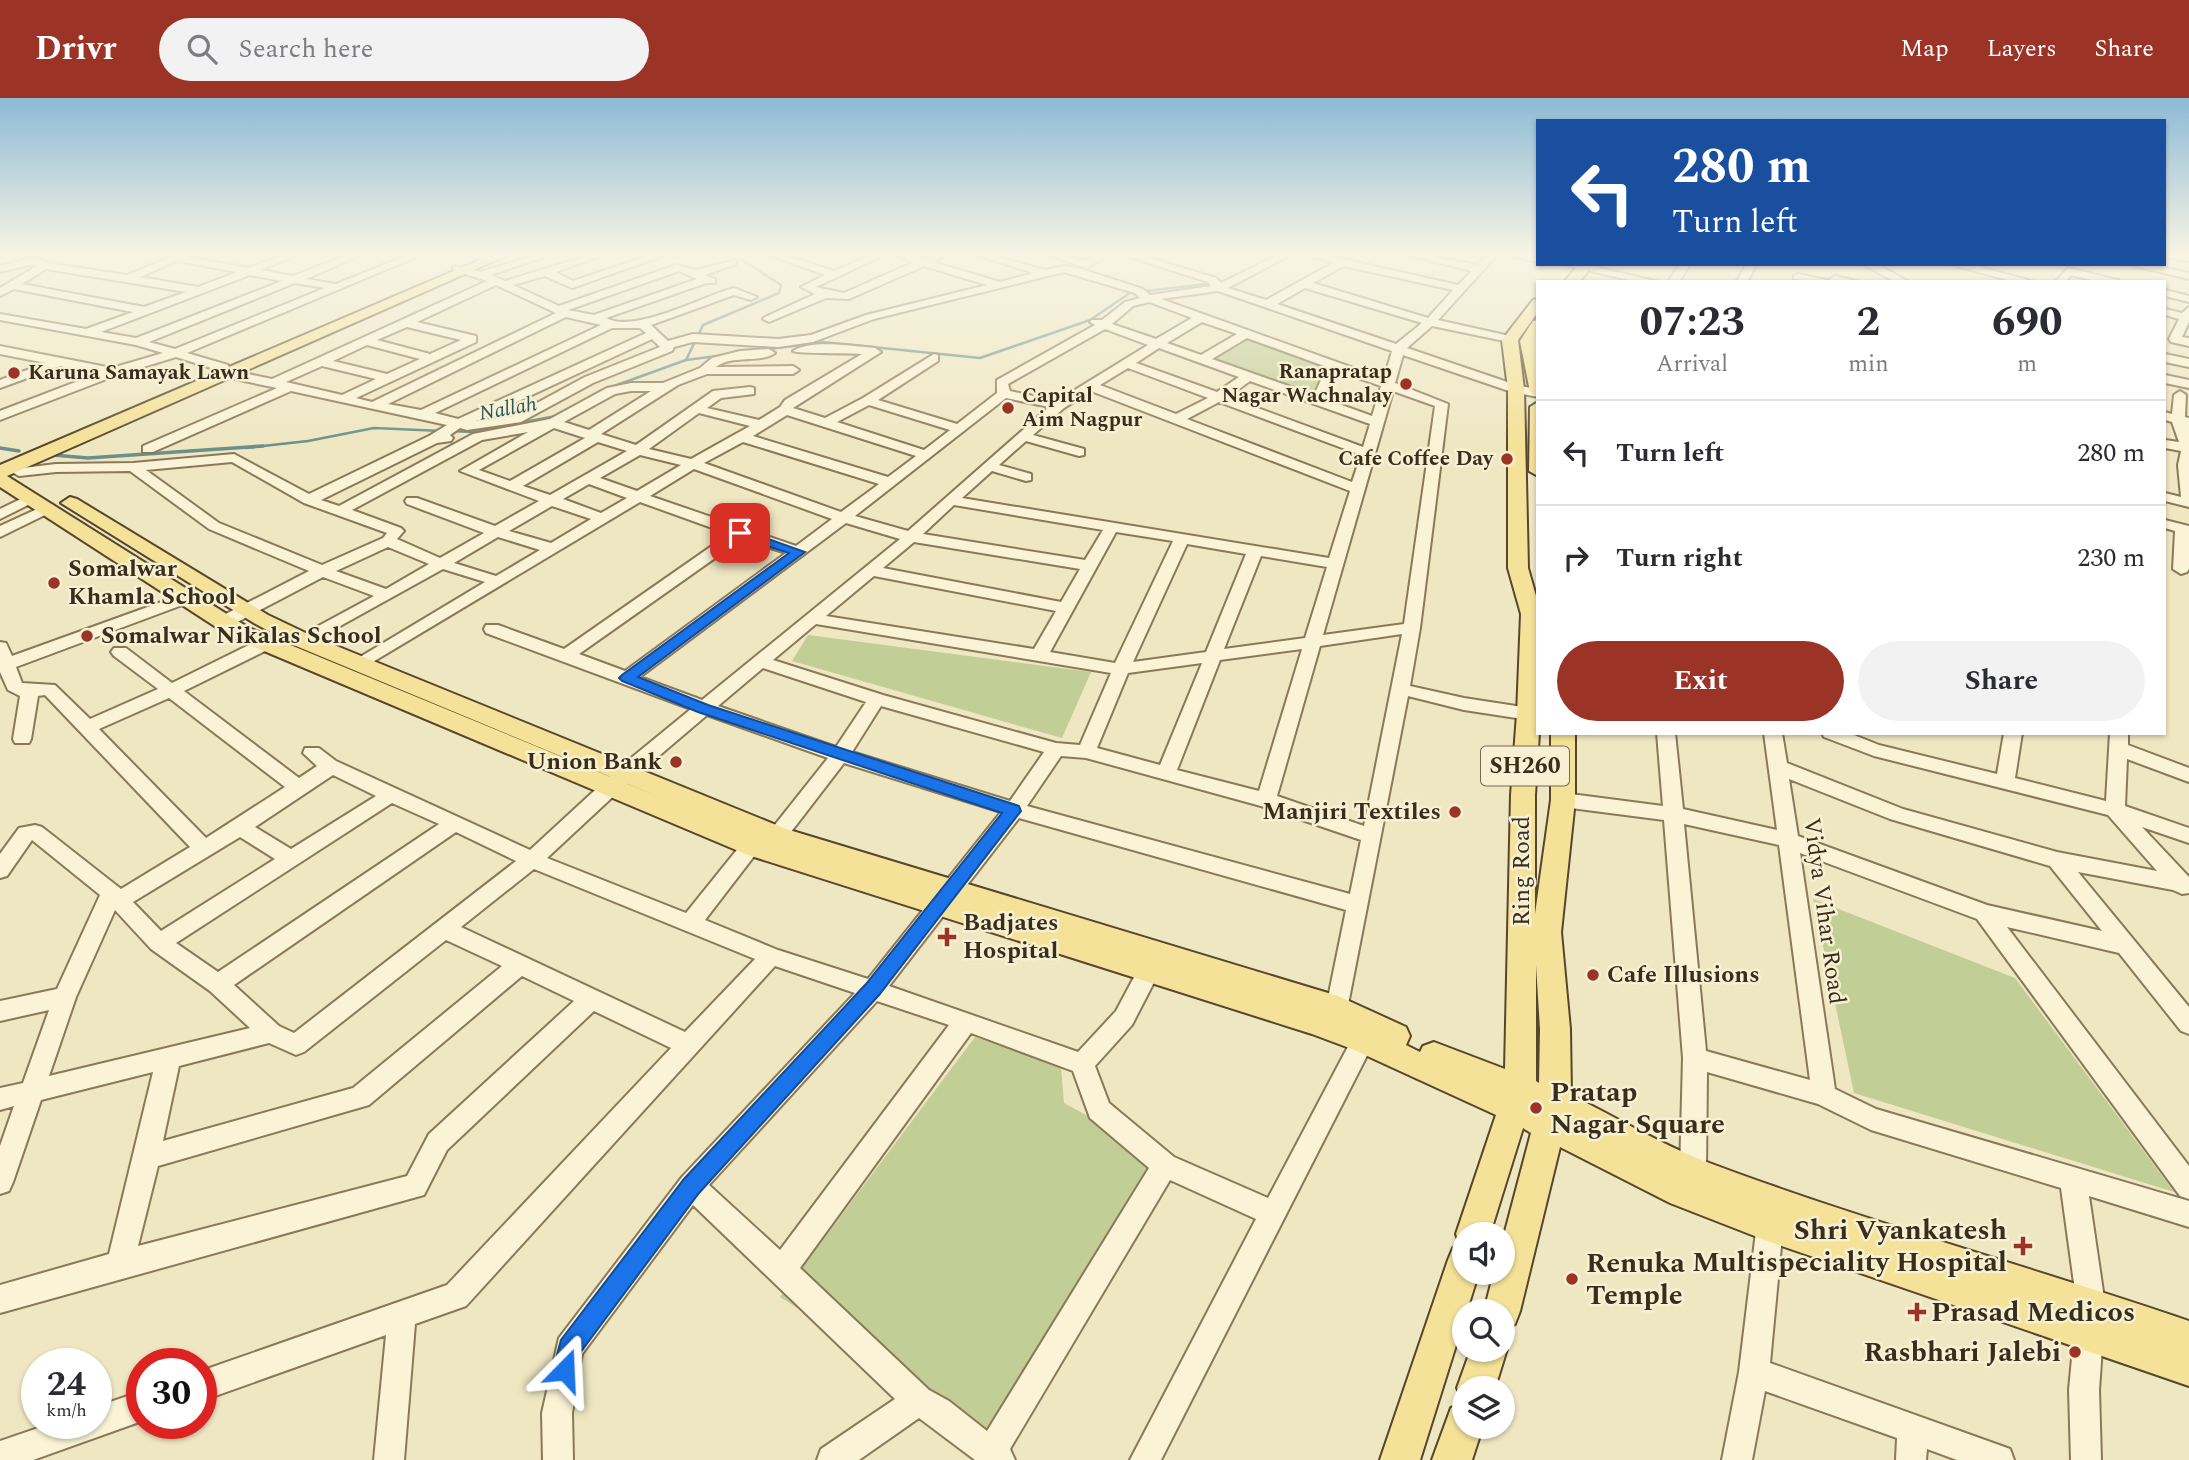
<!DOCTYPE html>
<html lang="en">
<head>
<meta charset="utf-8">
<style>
	body { margin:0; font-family:Spectral,serif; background:#f2f2f3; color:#2b2b33; height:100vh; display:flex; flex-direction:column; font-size:26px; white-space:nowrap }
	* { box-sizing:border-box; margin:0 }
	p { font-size:23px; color:#7c7c81 }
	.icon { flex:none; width:38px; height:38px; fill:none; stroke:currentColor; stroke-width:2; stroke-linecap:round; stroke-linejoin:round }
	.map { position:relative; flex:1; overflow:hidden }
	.details { position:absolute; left:1536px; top:182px; width:630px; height:455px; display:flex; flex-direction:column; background:#fff; border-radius:0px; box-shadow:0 2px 5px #0004 }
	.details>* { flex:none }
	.banner { position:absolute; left:1536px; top:21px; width:630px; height:147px; border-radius:0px; box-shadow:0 2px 5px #0004; background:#1a4fa0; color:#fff; overflow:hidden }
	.tools { position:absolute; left:1452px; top:1124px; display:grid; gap:14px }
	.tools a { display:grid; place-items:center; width:63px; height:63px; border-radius:50%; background:#fff; box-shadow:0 2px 5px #0004; font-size:35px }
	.speed { position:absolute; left:21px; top:1250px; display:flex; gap:14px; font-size:35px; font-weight:700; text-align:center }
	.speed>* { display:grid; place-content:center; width:91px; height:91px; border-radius:50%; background:#fff; box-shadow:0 2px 5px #0004; line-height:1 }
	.speed small { font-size:18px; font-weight:400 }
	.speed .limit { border:10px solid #d22; background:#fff; color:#111 }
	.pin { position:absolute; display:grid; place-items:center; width:60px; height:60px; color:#fff; margin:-30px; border-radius:14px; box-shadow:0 4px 10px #0006 }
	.me { position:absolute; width:77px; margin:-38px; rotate:21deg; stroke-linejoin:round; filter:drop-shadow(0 0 5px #0008) }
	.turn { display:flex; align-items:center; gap:24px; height:147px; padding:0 21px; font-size:32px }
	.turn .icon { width:91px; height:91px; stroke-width:2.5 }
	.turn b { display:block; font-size:49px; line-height:60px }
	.eta { display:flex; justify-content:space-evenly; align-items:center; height:119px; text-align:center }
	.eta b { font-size:42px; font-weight:700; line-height:49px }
	.cta { display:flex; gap:14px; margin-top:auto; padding:14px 21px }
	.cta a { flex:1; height:80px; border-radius:42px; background:#9b3327; color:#fff; font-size:28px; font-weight:700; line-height:80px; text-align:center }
	.cta a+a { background:#f2f2f3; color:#2b2b33 }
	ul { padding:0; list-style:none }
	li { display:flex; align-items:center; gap:21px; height:105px; padding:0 21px; border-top:2px solid #e1e1e2 }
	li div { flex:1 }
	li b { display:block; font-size:26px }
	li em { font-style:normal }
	header { display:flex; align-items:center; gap:42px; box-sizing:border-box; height:98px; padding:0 35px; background:#9b3327; color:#fff }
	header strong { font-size:33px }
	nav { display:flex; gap:38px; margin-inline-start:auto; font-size:24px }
	.search { width:490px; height:63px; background:#f2f2f3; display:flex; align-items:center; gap:18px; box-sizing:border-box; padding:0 24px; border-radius:38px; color:#7c7c81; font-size:26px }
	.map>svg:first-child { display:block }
</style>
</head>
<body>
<header>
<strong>Drivr</strong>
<div class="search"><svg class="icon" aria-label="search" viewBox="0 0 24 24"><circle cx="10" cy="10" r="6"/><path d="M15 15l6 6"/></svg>Search here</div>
<nav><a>Map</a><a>Layers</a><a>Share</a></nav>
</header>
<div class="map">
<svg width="2189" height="1362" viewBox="0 0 2189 1362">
	<rect width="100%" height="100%" fill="#efe7c2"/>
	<g fill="#c1ce96">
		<polygon points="1243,239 1327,267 1316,299 1209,262"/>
		<polygon points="808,537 1091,574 1062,640 792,563"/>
		<polygon points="1813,801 2015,880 2174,1094 1854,995"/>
		<polygon points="975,939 1061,969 1064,1005 1154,1054 1165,1055 1003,1342 780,1199"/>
	</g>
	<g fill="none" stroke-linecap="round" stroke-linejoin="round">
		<g stroke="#6b908b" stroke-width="2.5">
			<polyline points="762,252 823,244 980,260 1090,222 1130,195 1222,184 1275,157"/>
			<polyline points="686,262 703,227 779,195 781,187 739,160 739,157"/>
			<polyline points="570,310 603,292 686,262 733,256"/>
			<polyline points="451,333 472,334 556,318"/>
			<polyline points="246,350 308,343 374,330 442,333"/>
		</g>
		<g stroke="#6b908b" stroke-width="3.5">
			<polyline points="0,350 19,353"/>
			<polyline points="53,357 88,360 263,348"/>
		</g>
		<defs>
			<g id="minor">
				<path d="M176,157L248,170L283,157H297L261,172L293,178L348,157H361L306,181L336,186L408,157H421L187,255L228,267L229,272L272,281L487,183L453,172V168L480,174L535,157H550L491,177L505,183L590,157H604L555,174L573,183L651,157H665L572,190L545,178L513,187L559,208L676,167L696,172L736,162V166L705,177L715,181V185H706L606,220C635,236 703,198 734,190L757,199L751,202L734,197L651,227L668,243L693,236L778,241L811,237L866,217L987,187L924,168L849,201L826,200L769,224L763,221L765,219L815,196L801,189L825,177L770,157H784L834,173L871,157H884L816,189L844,195L914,164L895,157L923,160L931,157H944L933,164L1000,184L1034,175L976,157H991L1045,172L1064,168L1078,170L1143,191L1150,197L1211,188L1208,184L1124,157H1139L1216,180L1221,185L1278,157H1290L1228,190L1266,202L1333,165L1307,157H1324L1458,187L1472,173L1407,157H1425L1477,167L1487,157H1497L1438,222L1514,239V245L1432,228L1407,250L1519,288L1538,291V299L1512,294L1403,257L1395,285L1448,306L1420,530L1410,588L1464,600L1529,610L1538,616L1529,622L1464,612L1408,598L1346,917L1338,920L1330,917L1326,910L1346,812L1019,720L889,888L1078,954L1116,913L1148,853L1156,850L1164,853L1167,859L1132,927L1095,968L1109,1005L1174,1059L1268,1100L1361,924L1369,921L1377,924L1381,931L1377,938L1161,1362H1130L1256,1121L1170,1082L1010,1351L1015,1362H975L919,1320L859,1362H817L821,1351L895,1301L693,1107L582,1256L572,1315L573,1362H543L542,1315L559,1240L682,1079L855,895L775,868L466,1208L415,1226L404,1362H374L386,1237L201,1303V1273L447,1187L671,950L594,913L447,1052L424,1097L0,1215V1187L109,1156L153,974L41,1002L13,1084L9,1093L0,1096V1048L14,1008L0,1012V990L23,985L49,912L0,923V903L57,891L100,797L32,742L7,778L0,780V756L19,730L35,727L42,729L121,791L190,749L45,597L38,598L31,641L29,645H15L13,641L20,598L8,592L0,574V544L6,545L12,558L181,497H193L195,500L193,503L16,569L22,585L55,587L90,621L158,591L114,558L111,554L114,550H126L172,585L259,542H271L273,546L271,550L184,593L299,680L317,668L303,655L305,650H319L336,663L530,752L619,670L691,611L486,535L484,531L486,527H498L564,551L729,436L640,404L361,571L355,570L352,566L355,562L485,484L443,471L304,548L298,547L296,543L298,539L374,498L323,479L230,528H218L216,524L218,520L309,473L209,431L130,373L56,374L19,378L12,374L14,371L56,366L133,365L234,356L309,396L429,338L447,327L291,293L153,354H143V348L277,290L225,279L224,274L176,259L117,277L0,322V313L99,275L60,268L0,290V282L46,265L0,256V248L112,270L163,255L136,247L0,222V216L86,231L133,214L14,191L0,198V190L37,168L33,166L0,174V168L34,159L47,165L127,177ZM177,163L237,174L198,189L140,179ZM1344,168L1453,192L1428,220L1313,185ZM46,171L186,194L144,209L22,186ZM679,173L697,181L594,217L568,212ZM1064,174L1135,195L1140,200L1125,204L1102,222H1092L1090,224L1095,227L997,282V295L957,326L878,302L938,263V257L934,256L863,300L825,320L793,310L881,254L875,250C854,248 810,241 793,253C798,256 850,255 862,256L785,302L780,309L759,322L707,310L721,300L754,296V290L750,289L713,293L636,347L601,336L678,287L707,276H793L799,272L793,268L716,269C733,256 759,266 775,255L769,251L740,253L712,260L700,270L663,285H631L607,290L550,321L473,336L339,408L321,402L437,345L451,343L453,340L450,337L460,330L467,332L521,324L593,285L672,253L674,249L693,244L778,249L813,244L874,221ZM250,177L282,183L136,240L101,234ZM295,185L325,190L175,251L149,244ZM496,187L556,215L372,304L356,300L476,244V238L417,224ZM1305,190L1422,225L1396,246L1277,206ZM1218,193L1392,253L1384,281L1161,201ZM1149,204L1192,220L1156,241L1112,226L1133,208ZM566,219L601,227L421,312L388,306ZM1202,224L1237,236L1201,257L1167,245ZM407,229L461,242L430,256L377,242ZM612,230H640L646,235L458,321L435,315ZM1105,231L1148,247L1057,303L1010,293L1008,286ZM1247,240L1327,269L1314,297L1212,261ZM652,241L660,249L585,279L513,318L476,323ZM367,247L420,261L387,276L333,263ZM1159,250L1239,279L1217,294L1136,265ZM322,268L376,281L342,297L286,284ZM1128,270L1208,300L1176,316L1100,287ZM1338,273L1381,288L1372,318L1325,301ZM1250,283L1370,326L1363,349L1228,299ZM631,293H651L589,332L564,324L615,296ZM1091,293L1350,393L1329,460L962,400L992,373L1026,383L1031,382V376L999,367L1026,343L1079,358L1084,357V351L1033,337L1064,310ZM1393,293L1435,308L1404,526L1323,537ZM1006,300L1049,309L908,433L855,418ZM1219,304L1361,357L1352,384L1187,321ZM869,307L950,332L924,352L837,324ZM699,315L750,328L691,361L649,351ZM787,317L916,358L888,379L753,338ZM554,330L585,340L510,383L479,372ZM528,334L460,373L539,403L495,428L417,400H407L405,403L407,406L484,435L440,460L397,441L404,433L401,430L352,412L482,342ZM598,344L627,353L550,397L523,388ZM743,344L879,386L841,414L704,365ZM640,357L681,367L637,393L600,380ZM232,364L304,405L387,435L383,440L322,467L219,425L146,372ZM694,371L832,421L796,448L650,398ZM589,386L627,400L601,415L563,401ZM954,407L1103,432L1085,462L923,436ZM552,408L591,421L551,445L509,433ZM846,425L900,441L702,602L640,579ZM1116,434L1173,443L1115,565L1050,554ZM498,439L540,452L496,478L454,465ZM742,441L786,455L625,573L579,556ZM914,444L1080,471L1061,504L883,470ZM1187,446L1246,456L1206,554L1133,564ZM388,449L429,466L386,491L336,473ZM1261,458L1327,469L1305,540L1224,551ZM874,478L1056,513L1034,551L826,518ZM816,526L1111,575L1080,647L1056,645L883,597L773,562ZM1402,536L1364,728L1277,698L1320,548ZM1302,551L1259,693L1177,672L1220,562ZM1202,565L1160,667L1097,650L1128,575ZM763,570L866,604L836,649L718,608ZM169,600L285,689L206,740L99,631ZM881,608L1044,654L1010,703L852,654ZM707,617L828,660L770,733L767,738L770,743L777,745L784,743L844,665L1001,714L868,881L778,852L705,822L758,753L761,748L758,743L751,741L744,743L686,815L547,760L633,680ZM1061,658L1086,660L1261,708L1361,742L1350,796L1027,708ZM333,677L376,698L291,751L255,729ZM392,705L439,726L218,874L176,845ZM456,734L516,763L294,935L279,928L234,887ZM240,739L275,761L161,833L133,804ZM534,771L755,861L685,934L461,829ZM115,812L151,851L210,893L250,930L49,978L76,899ZM446,842L502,868L353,990L163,1043L179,968L269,945L296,957L304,954ZM522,878L574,903L429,1036L407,1078L138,1148L158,1068L369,1007ZM877,903L949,927L780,1152L709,1087ZM971,935L1073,973L1090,1020L1149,1070L987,1333L949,1303L929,1292L800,1170Z"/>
				<polygon points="469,157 486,157 488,159 483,162"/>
				<polygon points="1048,157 1063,157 1086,163 1097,157 1109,157 1087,170"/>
				<polygon points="1507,157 1538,158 1538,164"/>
				<polygon points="2167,157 2189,157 2189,163 2168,159"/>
				<polygon points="1561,166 1583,166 1659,184 1637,184"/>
				<polygon points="1680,166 1690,166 1679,184 1668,184"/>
				<polygon points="1747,166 1757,166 1747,184 1736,184"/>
				<polygon points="1863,166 1877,166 1909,184 1895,184"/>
				<polygon points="1949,166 1969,166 2035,184 2015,184"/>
				<polygon points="2126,166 2148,166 2189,175 2189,181"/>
				<polygon points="2068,170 2118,182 2119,184 2099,184 2071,177 2066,184 2055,184"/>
				<polygon points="1798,176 1827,182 1828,184 1794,181 1794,177"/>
				<polygon points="1835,178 1860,184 1831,183 1830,181"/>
				<polygon points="2165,192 2189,198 2189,204 2165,198"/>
				<polygon points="2189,209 2189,224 2182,239 2189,240 2189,248 2171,244 2169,241 2179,221 2165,217 2165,211 2182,215"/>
				<polygon points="2165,256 2189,261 2189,269 2165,264"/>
				<polygon points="2165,277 2189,282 2189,290 2165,285"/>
				<polygon points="2180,293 2186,297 2185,319 2189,320 2189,409 2165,403 2165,395 2181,399 2178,367 2181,353 2165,350 2165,342 2179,344 2172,324 2165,322 2165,314 2172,316 2174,297"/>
				<polygon points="31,396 36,397 38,400 36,403 0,421 0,411"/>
				<polygon points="48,406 53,407 55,410 53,413 0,439 0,428"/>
				<polygon points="2165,422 2189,428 2189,471 2187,474 2181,476 2173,471 2175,433 2165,430"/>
				<path d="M1657,635H1675L1683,711L1777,732L1764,635H1782L1787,665L1903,711L2057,754L2157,773L2108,717L1874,658L1824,639L1822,635H1849L1879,647L1997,676L2004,635H2022L2015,680L2106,703L2110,635H2128V647L2189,670V684L2127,661L2125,708L2189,730V745L2142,729L2189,779V795L2182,796L2173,792L2078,774L2189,909V936L2181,933L2119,855L2007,829L2189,1068V1101L2180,1098L1977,821L1800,755L1835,991L1876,1011L2189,1103V1129L2089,1098L2105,1207L2099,1292L2101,1362H2071L2069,1292L2077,1207L2061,1090L1871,1032L1818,1006L1707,974L1706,1074L1702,1083L1693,1086L1684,1083L1680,1074L1683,960L1664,722L1563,709L1556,707L1553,702L1556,697L1563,695L1663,708ZM1789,681L1890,721L2050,768L2102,833L1987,807L1798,738ZM1684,726L1779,747L1810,982L1706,953Z"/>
				<polygon points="1771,1104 1780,1108 1784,1117 1770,1265 1999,1347 2010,1351 2014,1362 1957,1362 1927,1351 1926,1362 1896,1362 1897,1340 1765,1293 1752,1362 1722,1362 1739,1274 1758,1117 1762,1108"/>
				<polygon points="142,1293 142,1323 33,1362 0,1362 0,1343 53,1325 96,1325 96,1309"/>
			</g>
			<g id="major">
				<path d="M491,157H508L7,378L249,530L664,701L296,548L254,525L61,405L70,399L77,401L268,517L312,538L786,731L1338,898L1406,929L1410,938L1406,947L1420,954L1423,948L1434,944L1505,971L1511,697L1517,616L1521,516L1508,470V291L1502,242L1533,202L1538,201V214L1518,242L1524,291L1528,470L1538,505L1539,635L1535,697V816L1551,702V635H1575V702L1561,834L1570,931L1571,997C1615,1019 1659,1045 1704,1063C1863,1123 2028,1168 2189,1223V1288L1770,1144L1670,1105L1560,1049L1520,1213L1515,1226L1503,1230V1213H1484L1494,1174H1503V1141L1531,1035L1523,1030L1490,1136H1465V1174H1479L1420,1362H1380L1448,1162L1453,1150L1460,1147L1456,1136L1496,1017L1352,951L1312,936L748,757L233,540L0,389V367ZM1536,867L1540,931L1539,985L1536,983Z"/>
				<polygon points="1579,166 1594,166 1579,184 1564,184"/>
				<polygon points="1538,222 1538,238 1536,243 1538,256 1538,299 1530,294 1520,243 1533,223"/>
				<polygon points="1538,304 1538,378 1529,373 1530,309"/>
				<polygon points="1503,1241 1507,1251 1495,1290 1465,1290 1465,1304 1463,1303 1457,1290 1471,1251 1503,1251"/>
				<polygon points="1465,1305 1465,1328 1483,1328 1472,1362 1432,1362 1451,1310"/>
			</g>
		</defs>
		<use href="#minor" stroke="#8a7859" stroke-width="4"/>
		<use href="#major" stroke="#57462d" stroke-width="4"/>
		<use href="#minor" fill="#faf3d6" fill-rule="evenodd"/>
		<use href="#major" fill="#f4e298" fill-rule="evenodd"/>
	</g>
	<linearGradient id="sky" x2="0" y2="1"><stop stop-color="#8dbad6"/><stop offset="0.45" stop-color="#f8f4e4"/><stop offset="1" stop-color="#f8f4e4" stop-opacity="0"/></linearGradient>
	<rect width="2189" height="347" fill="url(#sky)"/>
	<polygon fill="#1a73e8" stroke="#114b97" stroke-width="2" points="740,431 805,454 638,579 708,607 1019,708 1021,713 879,897 699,1095 580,1255 574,1280 565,1284 557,1280 553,1272 561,1242 684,1081 866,886 1002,715 698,614 622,583 619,580 622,577 789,455 736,438 736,432"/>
	<g fill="#9b3327" stroke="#f7f0d2" stroke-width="2.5">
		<circle cx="14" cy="275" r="7"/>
		<circle cx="1406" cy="286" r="7"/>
		<circle cx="1008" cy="310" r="7"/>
		<circle cx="1507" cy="361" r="7"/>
		<circle cx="54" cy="485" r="7"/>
		<circle cx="87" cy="538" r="7"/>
		<circle cx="676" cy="664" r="7"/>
		<circle cx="1455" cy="714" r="7"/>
		<path d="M943.5 828.5h7v7h7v7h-7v7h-7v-7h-7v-7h7z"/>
		<circle cx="1593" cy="877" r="7"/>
		<circle cx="1536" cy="1010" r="7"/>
		<path d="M2019.5 1137.5h7v7h7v7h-7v7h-7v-7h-7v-7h7z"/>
		<circle cx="1572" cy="1181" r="7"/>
		<path d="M1913.5 1203.5h7v7h7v7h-7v7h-7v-7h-7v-7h7z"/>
		<circle cx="2075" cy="1254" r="7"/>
	</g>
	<g text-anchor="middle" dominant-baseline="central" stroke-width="5" stroke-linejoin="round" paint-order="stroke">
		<g font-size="21" font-weight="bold" fill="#392e1d" stroke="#f7f0d2" text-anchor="end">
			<text x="1392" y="274">Ranapratap<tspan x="1392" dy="24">Nagar Wachnalay</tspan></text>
			<text x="28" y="275" text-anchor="start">Karuna Samayak Lawn</text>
			<text x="1022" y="298" text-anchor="start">Capital<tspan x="1022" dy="24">Aim Nagpur</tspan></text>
			<text x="1493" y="361">Cafe Coffee Day</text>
		</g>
		<g font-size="21" font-style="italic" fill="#2c5759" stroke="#f7f0d2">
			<text transform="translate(508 311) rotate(-10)">Nallah</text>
		</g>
		<rect fill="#f7f0d2" stroke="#726853" stroke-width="2" x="1481" y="648.5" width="88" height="39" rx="5"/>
		<g font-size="23" font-weight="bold" fill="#392e1d">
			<text x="1525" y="668">SH260</text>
		</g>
		<g font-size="24" font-weight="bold" fill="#392e1d" stroke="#f7f0d2" text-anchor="start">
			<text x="68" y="471">Somalwar<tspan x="68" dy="28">Khamla School</tspan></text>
			<text x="101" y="538">Somalwar Nikalas School</text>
			<text x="662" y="664" text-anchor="end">Union Bank</text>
			<text x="1441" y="714" text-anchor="end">Manjiri Textiles</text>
			<text x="963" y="825">Badjates<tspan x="963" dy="28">Hospital</tspan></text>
			<text x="1607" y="877">Cafe Illusions</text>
		</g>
		<g font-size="24" fill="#392e1d" stroke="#f7f0d2">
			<text transform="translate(1522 773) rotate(-90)">Ring Road</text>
			<text transform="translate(1824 813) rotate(82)">Vidya Vihar Road</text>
		</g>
		<g font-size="28" font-weight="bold" fill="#392e1d" stroke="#f7f0d2" text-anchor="start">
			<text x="1550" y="994">Pratap<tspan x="1550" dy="32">Nagar Square</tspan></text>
			<text x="2007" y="1132" text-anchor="end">Shri Vyankatesh<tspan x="2007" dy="32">Multispeciality Hospital</tspan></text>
			<text x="1586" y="1165">Renuka<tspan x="1586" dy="32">Temple</tspan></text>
			<text x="1931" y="1214">Prasad Medicos</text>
			<text x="2061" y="1254" text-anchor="end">Rasbhari Jalebi</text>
		</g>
	</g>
</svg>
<div class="tools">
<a><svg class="icon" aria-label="sound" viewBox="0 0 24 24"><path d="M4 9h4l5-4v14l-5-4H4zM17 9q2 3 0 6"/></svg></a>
<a><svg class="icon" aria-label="search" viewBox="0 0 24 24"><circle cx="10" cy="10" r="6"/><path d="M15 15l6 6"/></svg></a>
<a><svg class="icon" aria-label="layers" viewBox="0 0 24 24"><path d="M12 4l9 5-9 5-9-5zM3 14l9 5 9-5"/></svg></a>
</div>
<div class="speed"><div>24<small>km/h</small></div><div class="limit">30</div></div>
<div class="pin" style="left:740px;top:435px;background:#d93025"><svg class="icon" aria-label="arrive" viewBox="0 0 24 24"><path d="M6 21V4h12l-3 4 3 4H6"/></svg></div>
<svg class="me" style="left:565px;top:1272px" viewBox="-20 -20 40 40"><path d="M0-17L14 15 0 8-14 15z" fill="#1a73e8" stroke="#fff" stroke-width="4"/></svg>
<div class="banner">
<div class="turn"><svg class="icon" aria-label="left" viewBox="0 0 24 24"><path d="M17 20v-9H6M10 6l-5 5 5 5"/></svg><div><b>280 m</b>Turn left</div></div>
</div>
<section class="details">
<div class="eta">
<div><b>07:23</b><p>Arrival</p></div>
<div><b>2</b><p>min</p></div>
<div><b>690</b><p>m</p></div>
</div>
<ul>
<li><svg class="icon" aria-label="left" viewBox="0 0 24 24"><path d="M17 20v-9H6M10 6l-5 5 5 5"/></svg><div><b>Turn left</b></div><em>280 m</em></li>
<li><svg class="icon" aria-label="right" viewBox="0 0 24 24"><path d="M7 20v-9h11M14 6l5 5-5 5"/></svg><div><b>Turn right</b></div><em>230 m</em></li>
</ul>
<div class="cta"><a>Exit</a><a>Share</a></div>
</section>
</div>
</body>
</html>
